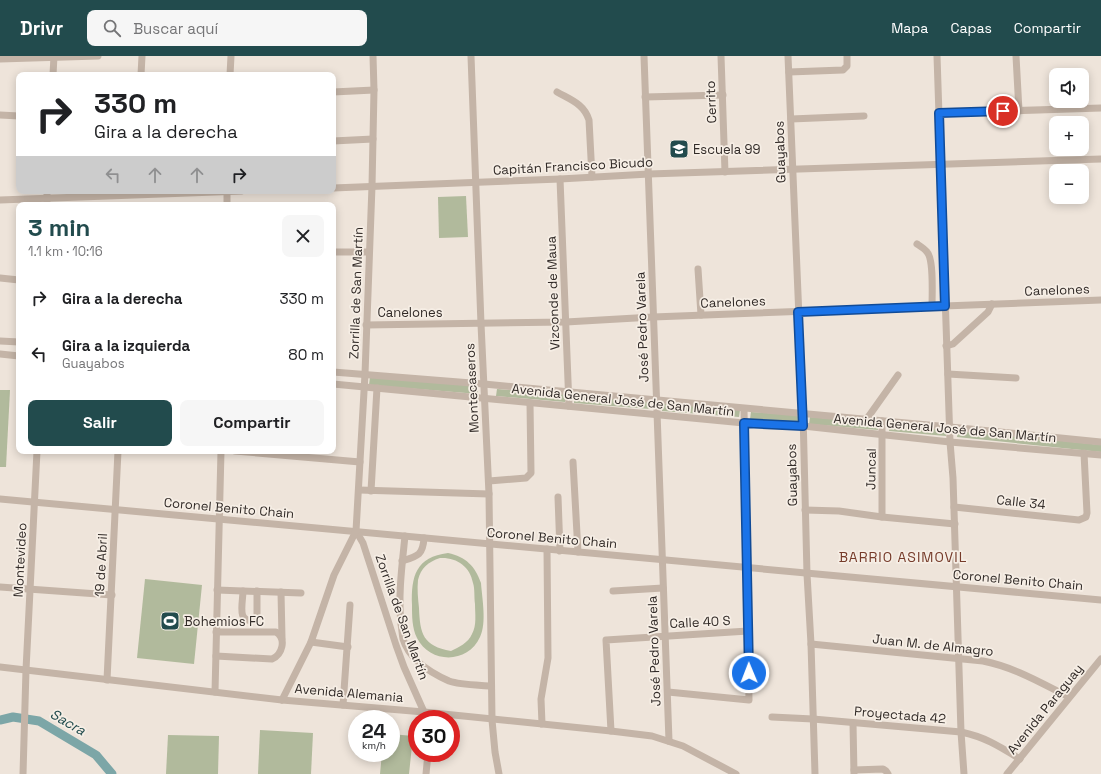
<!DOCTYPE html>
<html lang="es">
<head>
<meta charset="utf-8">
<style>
	body { margin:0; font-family:"Space Grotesk",sans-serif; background:#f6f6f6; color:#202124; height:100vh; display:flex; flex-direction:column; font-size:15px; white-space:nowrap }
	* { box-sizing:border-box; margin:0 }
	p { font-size:13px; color:#757577 }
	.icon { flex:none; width:22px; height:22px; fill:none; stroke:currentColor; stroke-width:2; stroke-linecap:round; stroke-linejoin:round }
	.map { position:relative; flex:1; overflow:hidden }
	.side { position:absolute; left:16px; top:146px; width:320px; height:252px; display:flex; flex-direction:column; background:#fff; border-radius:8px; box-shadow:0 2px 10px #0003 }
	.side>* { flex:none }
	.guide { position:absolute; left:16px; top:16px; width:320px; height:122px; border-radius:8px; box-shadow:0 2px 10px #0003; background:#fff; color:#202124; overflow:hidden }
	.fabs { position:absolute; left:1049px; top:12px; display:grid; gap:8px }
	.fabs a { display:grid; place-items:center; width:40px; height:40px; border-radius:8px; background:#fff; box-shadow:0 2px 10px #0003; font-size:20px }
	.speed { position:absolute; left:348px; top:654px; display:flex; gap:8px; font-size:20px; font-weight:700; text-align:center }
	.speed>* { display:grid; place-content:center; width:52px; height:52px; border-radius:50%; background:#fff; box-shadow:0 2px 10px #0003; line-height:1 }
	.speed small { font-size:10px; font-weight:400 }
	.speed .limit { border:6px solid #d22; background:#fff; color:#111 }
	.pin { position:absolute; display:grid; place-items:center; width:34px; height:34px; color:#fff; margin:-17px; border:2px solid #fff; border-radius:50%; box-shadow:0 1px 4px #0007 }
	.me { position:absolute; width:44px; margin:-22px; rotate:359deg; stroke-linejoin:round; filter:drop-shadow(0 0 3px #0008) }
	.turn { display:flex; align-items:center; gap:14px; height:84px; padding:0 12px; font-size:18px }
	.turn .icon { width:52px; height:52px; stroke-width:2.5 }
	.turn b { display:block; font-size:28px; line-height:34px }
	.lanes { display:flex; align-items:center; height:38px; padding:0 12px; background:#0003; justify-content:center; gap:20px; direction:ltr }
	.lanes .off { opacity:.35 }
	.round { display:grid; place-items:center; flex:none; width:42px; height:42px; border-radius:8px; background:#f6f6f6 }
	.head { display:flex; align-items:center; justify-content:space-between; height:68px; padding:0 12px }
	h1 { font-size:24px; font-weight:700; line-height:30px; color:#224b4d }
	.cta { display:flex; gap:8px; margin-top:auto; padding:8px 12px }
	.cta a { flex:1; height:46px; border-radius:8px; background:#224b4d; color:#fff; font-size:16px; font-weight:700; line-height:46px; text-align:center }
	.cta a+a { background:#f6f6f6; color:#202124 }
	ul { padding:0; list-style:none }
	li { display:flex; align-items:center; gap:12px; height:56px; padding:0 12px }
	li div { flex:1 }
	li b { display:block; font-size:15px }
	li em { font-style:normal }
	header { display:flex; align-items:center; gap:24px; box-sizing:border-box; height:56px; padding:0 20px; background:#224b4d; color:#fff }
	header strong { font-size:19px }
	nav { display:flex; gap:22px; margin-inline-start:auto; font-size:14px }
	.search { width:280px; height:36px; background:#f6f6f6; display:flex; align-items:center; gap:10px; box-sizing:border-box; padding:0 14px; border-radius:8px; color:#757577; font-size:15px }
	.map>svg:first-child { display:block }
</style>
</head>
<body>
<header>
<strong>Drivr</strong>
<div class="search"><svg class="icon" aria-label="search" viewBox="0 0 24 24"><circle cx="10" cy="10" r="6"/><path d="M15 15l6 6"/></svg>Buscar aquí</div>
<nav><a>Mapa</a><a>Capas</a><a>Compartir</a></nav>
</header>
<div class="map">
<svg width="1101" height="718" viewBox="0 0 1101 718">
	<rect width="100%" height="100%" fill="#eee4da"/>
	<g fill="#b1ba9c" fill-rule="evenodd">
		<polygon points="466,140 468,181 439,182 438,141"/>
		<polygon points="370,321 478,330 478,338 369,329"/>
		<polygon points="497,333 566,338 565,346 496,340"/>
		<polygon points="0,334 10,334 6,411 0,411"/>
		<polygon points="574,340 651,346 651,353 574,347"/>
		<polygon points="662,347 740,354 739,361 662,355"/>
		<polygon points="751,356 799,359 798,366 750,363"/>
		<polygon points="810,361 878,367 878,374 809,368"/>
		<polygon points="890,368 946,373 946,380 889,375"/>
		<polygon points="958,374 1101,389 1101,396 957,381"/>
		<path d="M448,497C466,501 475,510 481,527C482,542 487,567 480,581C468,608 430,608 417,582C412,572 412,560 412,549C411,520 416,501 448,497ZM440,502C456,501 470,510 473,527C475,533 474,541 475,548C475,558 477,569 472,578C468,587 459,591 451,595C423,590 420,578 419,552C418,543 417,533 418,524C421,512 428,506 440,502Z"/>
		<polygon points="145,523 202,529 194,608 137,602"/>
		<polygon points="260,674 313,677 311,718 258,718"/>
		<polygon points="391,678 413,680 409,718 380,718 382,697 391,697"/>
		<polygon points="168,679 219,680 218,718 166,718"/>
	</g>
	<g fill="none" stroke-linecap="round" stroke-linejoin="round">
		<polyline stroke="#7ca6a7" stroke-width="9" points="0,664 13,661 39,665 96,699 112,718"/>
		<g stroke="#c4b4a7" stroke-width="7">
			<polyline points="471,0 481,268 489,438 492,664 495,696 499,718"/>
			<polyline points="644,0 669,685"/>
			<polyline points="721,0 725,116"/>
			<polyline points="788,0 803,357 807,518 811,588 815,718"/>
			<polyline points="937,0 950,386 953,422 961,676 964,718"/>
			<polyline points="1016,0 1019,55"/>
			<polyline points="0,3 98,0"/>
			<polyline points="789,16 843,14 847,10 847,0"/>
			<polyline points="53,19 54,0"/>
			<polyline points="141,19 142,0"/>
			<polyline points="230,19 231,0"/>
			<polyline points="333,36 374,34"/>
			<path d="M557,36C571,44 584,48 589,64L592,121"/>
			<polyline points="645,41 723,39"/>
			<polyline points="939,57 1101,52"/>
			<polyline points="0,59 19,60"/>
			<polyline points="791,63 864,60"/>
			<polyline points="333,85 373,83"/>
			<polyline points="560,123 569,350"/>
			<polyline points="333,132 560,123 649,118 1101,103"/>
			<polyline points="0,144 242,135"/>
			<polyline points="47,149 47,135"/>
			<polyline points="227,149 227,135"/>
			<path d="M917,188C920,190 925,193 927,196C934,203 932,240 932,251"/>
			<polyline points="333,196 369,196"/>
			<polyline points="698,213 701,259"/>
			<polyline points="0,222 19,224"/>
			<polyline points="366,269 566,266 653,261 1101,244"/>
			<polyline points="0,285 19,286"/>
			<polyline points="946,290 953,288 988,256 992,248"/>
			<polyline points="0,298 19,300"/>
			<polyline points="333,316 484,328 950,371 1101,386"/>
			<polyline points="948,318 1016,322"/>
			<polyline points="333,328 744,367 803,370 950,386 1101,399"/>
			<polyline points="866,364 898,319"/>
			<polyline points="235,395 360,406"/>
			<polyline points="573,406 578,496"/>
			<polyline points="489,425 526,422 531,417 530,347"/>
			<polyline points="359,434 489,438"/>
			<polyline points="371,435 377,332"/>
			<polyline points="558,441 560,495"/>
			<polyline points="0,443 1101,544"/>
			<polyline points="954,451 1079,464 1086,461 1087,457 1084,397"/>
			<polyline points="805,454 839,455 882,461 955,468"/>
			<polyline points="882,461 882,365"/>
			<polyline points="356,475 363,487 396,589 404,611 424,656"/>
			<path d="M405,480C402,509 398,539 401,568C402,573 402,578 403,583C409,603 431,617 449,625C460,629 479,629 491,630"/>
			<path d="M402,505C418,500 423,499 424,482"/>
			<polyline points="0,531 112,539"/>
			<polyline points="217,534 301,537"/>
			<path d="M243,535C243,547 236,568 255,564L257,560V535"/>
			<polyline points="613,535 663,532"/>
			<polyline points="281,536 282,582"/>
			<polyline points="311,586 348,591"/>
			<path d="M811,588L983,605C1014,611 1041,627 1069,641"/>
			<path d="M216,600L272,603C282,599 287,583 276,576H216"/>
			<polyline points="0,611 282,644 424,656 611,675 652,680 683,690 736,718"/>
			<polyline points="107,624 118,395"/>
			<polyline points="215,636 221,395"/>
			<polyline points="668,636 749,644 744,353"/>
			<polyline points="282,644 311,586 334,519 356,475 365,318 372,130 374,34 373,0"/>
			<polyline points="343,649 350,549"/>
			<path d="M772,661L813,663L961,676C985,681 999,690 1020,703"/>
			<polyline points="853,667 854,718"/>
			<polyline points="542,668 541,643 548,602 547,493"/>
			<polyline points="611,675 606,584 748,575"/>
			<polyline points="854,714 883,713 886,715 888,718"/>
			<polyline points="23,718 26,614 37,395"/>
			<polyline points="426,718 428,697"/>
			<polyline points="1007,718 1101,603"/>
		</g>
	</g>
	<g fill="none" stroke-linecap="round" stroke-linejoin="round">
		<defs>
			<polyline id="route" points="749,617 744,367 803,370 798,256 945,250 939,57 1003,55"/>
		</defs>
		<use href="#route" stroke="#114b97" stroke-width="10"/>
		<use href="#route" stroke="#1a73e8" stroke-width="7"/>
	</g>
	<defs>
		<symbol id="school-square" viewBox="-11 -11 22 22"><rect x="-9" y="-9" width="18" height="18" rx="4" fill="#224b4d" stroke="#f6eee5"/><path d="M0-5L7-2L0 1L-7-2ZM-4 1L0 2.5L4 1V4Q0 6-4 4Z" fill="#fff"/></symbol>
		<symbol id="stadium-square" viewBox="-11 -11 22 22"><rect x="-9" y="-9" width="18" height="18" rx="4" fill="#224b4d" stroke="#f6eee5"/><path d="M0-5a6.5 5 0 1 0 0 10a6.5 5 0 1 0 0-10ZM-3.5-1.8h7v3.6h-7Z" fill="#fff"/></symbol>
	</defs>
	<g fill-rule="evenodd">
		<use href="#school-square" x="668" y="82" width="22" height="22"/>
		<use href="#stadium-square" x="159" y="554" width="22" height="22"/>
	</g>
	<g text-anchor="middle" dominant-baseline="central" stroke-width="3.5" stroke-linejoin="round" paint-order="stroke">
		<g font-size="13" fill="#312a27" stroke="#f6eee5">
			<text transform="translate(711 46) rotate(-92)">Cerrito</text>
			<text transform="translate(780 96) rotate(-92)">Guayabos</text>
			<text transform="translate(573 110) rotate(-3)">Capitán Francisco Bicudo</text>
			<text transform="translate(1057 234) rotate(-2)">Canelones</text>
			<text transform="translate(356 237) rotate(-88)">Zorrilla de San Martín</text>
			<text transform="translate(553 237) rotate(-92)">Vizconde de Maua</text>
			<text transform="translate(733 246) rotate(-2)">Canelones</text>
			<text x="410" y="256">Canelones</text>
			<text transform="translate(642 271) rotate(-92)">José Pedro Varela</text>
			<text transform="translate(472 332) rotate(-93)">Montecaseros</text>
			<text transform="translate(623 344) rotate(6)">Avenida General José de San Martín</text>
			<text transform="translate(945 372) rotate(5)">Avenida General José de San Martín</text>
			<text transform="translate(871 413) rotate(-89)">Juncal</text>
			<text transform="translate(792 419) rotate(-91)">Guayabos</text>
			<text transform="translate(1021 446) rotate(6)">Calle 34</text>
			<text transform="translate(229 452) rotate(5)">Coronel Benito Chain</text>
			<text transform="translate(552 482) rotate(5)">Coronel Benito Chain</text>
			<text transform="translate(20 504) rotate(-87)">Montevideo</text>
			<text transform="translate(101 509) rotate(-87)">19 de Abril</text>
			<text transform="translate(1018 524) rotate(5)">Coronel Benito Chain</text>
			<text transform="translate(402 561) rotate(70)">Zorrilla de San Martín</text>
			<text transform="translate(700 566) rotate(-3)">Calle 40 S</text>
			<text transform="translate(933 589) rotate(6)">Juan M. de Almagro</text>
			<text transform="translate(654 595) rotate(-92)">José Pedro Varela</text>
			<text transform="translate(349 637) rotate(5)">Avenida Alemania</text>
			<text transform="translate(1045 653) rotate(-51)">Avenida Paraguay</text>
			<text transform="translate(900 659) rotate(5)">Proyectada 42</text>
		</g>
		<g font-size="13" fill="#312a27" stroke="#f6eee5" text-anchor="start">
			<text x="693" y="93">Escuela 99</text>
			<text x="184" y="565">Bohemios FC</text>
		</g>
		<g font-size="14" letter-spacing="1" fill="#763b2a" stroke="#f6eee5">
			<text x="903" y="501">BARRIO ASIMOVIL</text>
		</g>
		<g font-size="14" font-style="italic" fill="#224b4d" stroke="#f6eee5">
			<text transform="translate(68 666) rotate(30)">Sacra</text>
		</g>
	</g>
</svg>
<div class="fabs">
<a><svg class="icon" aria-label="sound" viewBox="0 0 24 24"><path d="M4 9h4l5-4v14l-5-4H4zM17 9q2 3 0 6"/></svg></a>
<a>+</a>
<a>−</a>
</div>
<div class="speed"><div>24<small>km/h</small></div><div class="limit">30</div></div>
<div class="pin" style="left:1003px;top:55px;background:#d93025"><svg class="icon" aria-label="arrive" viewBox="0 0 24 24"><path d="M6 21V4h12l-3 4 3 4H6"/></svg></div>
<svg class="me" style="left:749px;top:617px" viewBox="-20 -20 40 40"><circle r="17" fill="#1a73e8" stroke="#fff" stroke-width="3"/><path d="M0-11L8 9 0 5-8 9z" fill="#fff"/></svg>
<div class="guide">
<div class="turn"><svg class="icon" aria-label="right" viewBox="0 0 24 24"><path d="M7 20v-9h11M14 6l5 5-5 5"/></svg><div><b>330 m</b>Gira a la derecha</div></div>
<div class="lanes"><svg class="icon off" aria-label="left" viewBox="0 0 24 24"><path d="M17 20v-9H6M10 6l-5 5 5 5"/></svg><svg class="icon off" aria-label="ahead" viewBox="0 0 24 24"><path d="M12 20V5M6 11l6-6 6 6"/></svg><svg class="icon off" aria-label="ahead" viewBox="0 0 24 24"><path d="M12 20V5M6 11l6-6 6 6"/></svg><svg class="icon" aria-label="right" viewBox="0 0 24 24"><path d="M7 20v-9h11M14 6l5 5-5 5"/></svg></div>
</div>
<section class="side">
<div class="head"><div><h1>3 min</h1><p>1.1 km · 10:16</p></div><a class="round"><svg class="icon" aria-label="close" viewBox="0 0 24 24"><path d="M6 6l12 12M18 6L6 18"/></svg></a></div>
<ul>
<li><svg class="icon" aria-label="right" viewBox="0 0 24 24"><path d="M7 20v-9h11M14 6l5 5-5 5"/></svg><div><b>Gira a la derecha</b></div><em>330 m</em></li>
<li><svg class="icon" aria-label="left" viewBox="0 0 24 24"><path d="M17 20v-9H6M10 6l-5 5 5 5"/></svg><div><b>Gira a la izquierda</b><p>Guayabos</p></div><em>80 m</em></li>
</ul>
<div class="cta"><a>Salir</a><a>Compartir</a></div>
</section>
</div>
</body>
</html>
